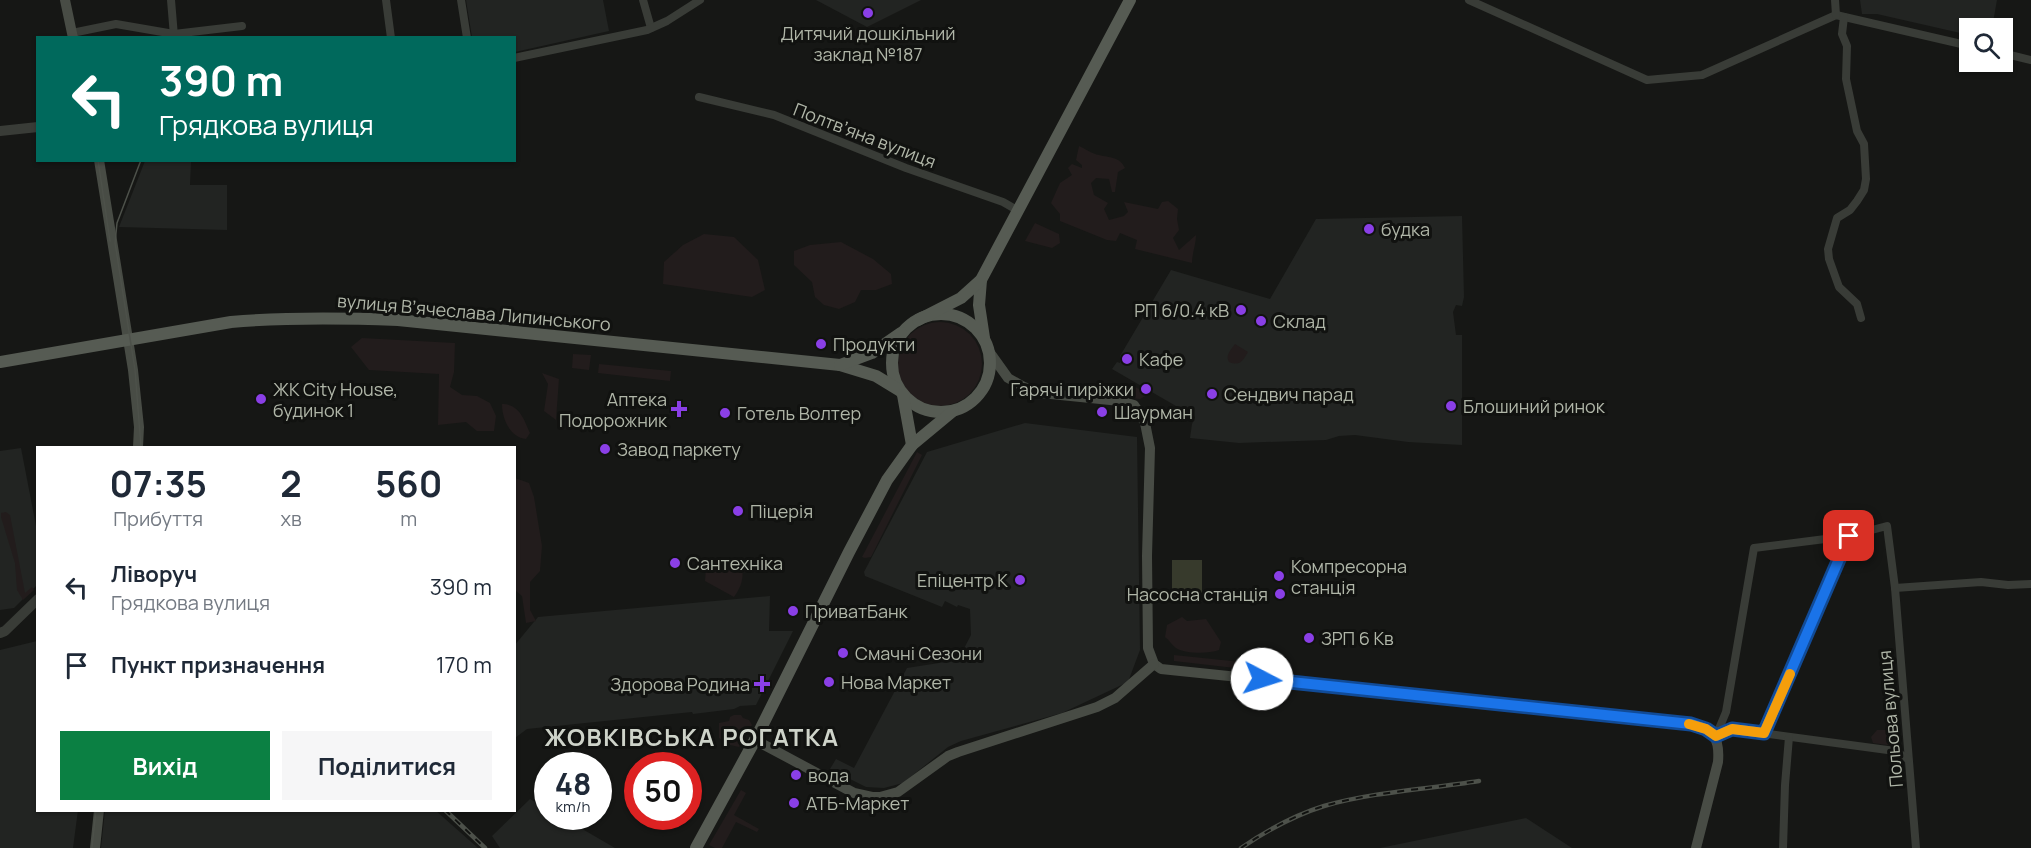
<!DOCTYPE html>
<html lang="uk">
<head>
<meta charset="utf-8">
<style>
	body { margin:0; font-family:Manrope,sans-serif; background:#f6f6f7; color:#1f2937; height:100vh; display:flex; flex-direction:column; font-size:22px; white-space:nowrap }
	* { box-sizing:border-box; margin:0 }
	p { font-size:20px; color:#747a83 }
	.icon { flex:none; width:33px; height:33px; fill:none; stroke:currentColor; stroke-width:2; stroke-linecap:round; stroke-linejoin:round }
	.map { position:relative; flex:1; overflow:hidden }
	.sheet { position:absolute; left:36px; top:446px; width:480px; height:366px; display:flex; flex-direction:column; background:#fff; border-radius:0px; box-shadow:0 2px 4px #0004 }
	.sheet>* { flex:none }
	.banner { position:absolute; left:36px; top:36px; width:480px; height:126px; border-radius:0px; box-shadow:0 2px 4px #0004; background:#00695c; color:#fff; overflow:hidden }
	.fabs { position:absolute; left:1959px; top:18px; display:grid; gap:12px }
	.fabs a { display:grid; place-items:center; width:54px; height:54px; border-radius:0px; background:#fff; box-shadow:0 2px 4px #0004; font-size:30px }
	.speed { position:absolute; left:534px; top:752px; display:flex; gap:12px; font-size:30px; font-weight:700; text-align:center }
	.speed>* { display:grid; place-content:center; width:78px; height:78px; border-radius:50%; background:#fff; box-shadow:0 2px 4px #0004; line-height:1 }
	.speed small { font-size:15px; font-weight:400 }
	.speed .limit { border:9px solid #d22; background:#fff; color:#111 }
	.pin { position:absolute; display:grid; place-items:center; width:51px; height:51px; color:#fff; margin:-26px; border-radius:12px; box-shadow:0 3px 9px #0006 }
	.me { position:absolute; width:66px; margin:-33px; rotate:95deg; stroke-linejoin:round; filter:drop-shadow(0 0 4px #0008) }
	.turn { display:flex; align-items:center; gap:21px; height:126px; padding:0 24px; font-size:27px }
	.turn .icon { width:78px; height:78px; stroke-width:2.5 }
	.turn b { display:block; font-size:42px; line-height:51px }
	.eta { display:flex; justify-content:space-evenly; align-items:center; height:102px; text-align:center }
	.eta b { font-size:36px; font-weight:700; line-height:42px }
	.action { display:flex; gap:12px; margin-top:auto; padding:12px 24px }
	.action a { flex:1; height:69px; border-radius:0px; background:#0b8043; color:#fff; font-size:24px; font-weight:700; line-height:69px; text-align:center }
	.action a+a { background:#f6f6f7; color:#1f2937 }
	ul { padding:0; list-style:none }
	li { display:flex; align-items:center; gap:18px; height:78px; padding:0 24px }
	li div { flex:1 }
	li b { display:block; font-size:22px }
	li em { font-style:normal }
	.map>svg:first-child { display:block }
</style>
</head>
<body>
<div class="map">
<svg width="2031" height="848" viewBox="0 0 2031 848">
	<rect width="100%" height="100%" fill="#161715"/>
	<g fill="#222422">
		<polygon points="466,0 603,0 609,31 515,52 514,38 472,37"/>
		<polygon points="816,0 921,0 867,27"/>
		<polygon points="1860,0 1997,0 1992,28 1970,28 1969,35 1877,14 1862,14"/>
		<polygon points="145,161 191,161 190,185 227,185 227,230 119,227"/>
		<polygon points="1462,216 1464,297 1462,306 1456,305 1453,312 1456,335 1462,335 1462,445 1408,442 1355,435 1339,436 1326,440 1239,443 1190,438 1192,424 1195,417 1112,369 1117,362 1120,363 1120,356 1171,270 1270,299 1316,219"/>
		<polygon points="1025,423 1137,437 1140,650 1128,682 1062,713 961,741 948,747 903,783 884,788 866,787 830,769 836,759 854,768 907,668 958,660 971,635 970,609 958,605 957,607 945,601 942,607 865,576 864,572 927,452"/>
		<polygon points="21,448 37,531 37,585 14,608 0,610 0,451"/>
		<polygon points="770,596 769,631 793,631 756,705 740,706 734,709 693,714 692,712 527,729 515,738 514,646 538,617"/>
		<polygon points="37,641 38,810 78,810 73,848 0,848 0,650"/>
		<polygon points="530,799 547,809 548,816 560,816 615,848 500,848 492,836"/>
		<polygon points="105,810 435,810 478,848 101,848"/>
		<polygon points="1526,818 1572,848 1380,848"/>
	</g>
	<g fill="#221c1c">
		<path d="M1079,146C1086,149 1092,154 1099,155C1110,158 1119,156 1125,168L1118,172L1115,192H1112L1109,179L1096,178L1091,183L1094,195L1108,203L1104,209L1109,220L1124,216L1128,212L1124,202L1158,209L1162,202L1168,201L1178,209L1177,219L1179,230L1173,238L1179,250L1196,235C1196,245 1192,253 1192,263L1135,249L1137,240L1120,233L1116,241L1107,240L1060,221V214L1051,203L1060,183L1072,175L1068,168L1072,164L1082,168V165L1076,160Z"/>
		<polygon points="1035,223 1059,234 1060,243 1052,248 1025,241"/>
		<polygon points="704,234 734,237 758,260 765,290 752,297 663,284 664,262 683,245"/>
		<polygon points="841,242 873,259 891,274 892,284 876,290 861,290 855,302 839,309 824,305 815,297 812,282 794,265 794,251 810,245"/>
		<circle cx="940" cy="364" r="42"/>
		<polygon points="362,338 455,343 454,372 450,387 462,395 477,396 490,403 496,416 494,431 477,431 466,422 438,425 439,374 369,370 351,347"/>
		<path d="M1235,344L1248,352C1242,362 1240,366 1229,362C1225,355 1231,350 1235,344Z"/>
		<polygon points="573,354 591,355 589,370 572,368"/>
		<polygon points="599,364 671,371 670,381 598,373"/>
		<polygon points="542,373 559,379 556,420 544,411 548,384"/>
		<polygon points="1129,384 1149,394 1140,399 1114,396 1123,386"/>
		<path d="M502,404C519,404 524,419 530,433L526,439C510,437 502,419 502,404Z"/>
		<polygon points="917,452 922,455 871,557 865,558 862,557"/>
		<polygon points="515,478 529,483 534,497 542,546 540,571 530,582 530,610 536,621 526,623 522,596 515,590"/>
		<polygon points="6,512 10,515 25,593 32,587 34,590 23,600 17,590 15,563 1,517 1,513"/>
		<path d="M715,564L741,565C745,577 741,587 734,597L705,581L706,567Z"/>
		<path d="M1182,617L1187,621L1206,619L1221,642L1219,650C1208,654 1186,654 1176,648C1172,645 1169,640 1165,637L1167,625Z"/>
		<polygon points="1174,655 1279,666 1279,673 1174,661"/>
		<polygon points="734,715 741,715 743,718 749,720 752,725 739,747 730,745 719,738 719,723 729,721 730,717"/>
		<polygon points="1877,730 1891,730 1896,733 1896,744 1894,746 1873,743 1871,737"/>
		<polygon points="741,790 746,793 734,815 759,829 757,832 736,822 722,848 715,848 709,845"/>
	</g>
	<rect fill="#373a2c" x="1172" y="560" width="30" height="42"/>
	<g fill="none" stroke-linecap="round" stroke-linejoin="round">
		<g stroke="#393c37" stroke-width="8">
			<polyline points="171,0 174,36"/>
			<polyline points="386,0 391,38"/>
			<polyline points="461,0 467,38"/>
			<polyline points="643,0 651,28"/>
			<polyline points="1469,0 1647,80 1702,75 1836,15 1970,46"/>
			<polyline points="1835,0 1836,15"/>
			<polyline points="1844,17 1842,34 1847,46 1846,79 1857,131 1864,144 1866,179 1864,190 1857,201 1850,210 1837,218 1828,249 1829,259 1839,287 1857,304 1861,318"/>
			<polyline points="72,33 116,24 174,34 242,26"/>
			<polyline points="2002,53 2031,60"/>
			<polyline points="514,58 647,30 667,21 700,0"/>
			<polyline points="699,97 774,115 906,168 1003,202 1017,210"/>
			<polyline points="1895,588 1981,582 2008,585 2031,584"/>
			<polyline points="1764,733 1849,536"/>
			<polyline points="1716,736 1726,712 1754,548 1849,536 1887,526 1895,588 1916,848"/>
			<polyline points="1716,736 1732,729 1895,751 1908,759"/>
			<polyline points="1783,848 1785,785 1789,737"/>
		</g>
		<g stroke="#393c37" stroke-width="10">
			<polyline points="0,131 38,127"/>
			<polyline points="0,633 5,631 38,599"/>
		</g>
		<g stroke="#484c45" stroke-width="10">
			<polyline points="65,0 73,38"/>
			<polyline points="99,160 133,370 139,427 138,447"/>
			<path d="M988,350L1008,378L1024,387L1041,393L1120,401L1134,405L1140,414L1145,423L1150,448L1147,556L1148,648L1154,664L1161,669L1691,724C1714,732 1720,737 1718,762L1696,848"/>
			<polyline points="755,740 854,793 872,797 880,797 898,792 948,756 958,752 1097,707 1115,698 1154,664"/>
			<polyline points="95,848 99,810"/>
		</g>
		<g stroke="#565b53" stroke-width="12">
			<polyline points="981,280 979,305 984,338"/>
			<circle cx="941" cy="363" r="49"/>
			<polyline points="918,320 961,298 981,280 1130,0"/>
			<path d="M0,362L231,322C287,317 342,318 398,320L840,365L876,376L899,390"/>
			<polyline points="840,365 872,353 901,333"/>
			<polyline points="903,395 912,445"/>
			<polyline points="696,848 755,740 849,552 887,480 912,445 953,411"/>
		</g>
		<g stroke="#4d514a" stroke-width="1.5">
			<polyline points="98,160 110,241"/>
			<polyline points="141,447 135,370 115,243 117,223 141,160"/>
			<polyline points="92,848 96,810"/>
		</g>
		<defs>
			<g id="rail">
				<polyline points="445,810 485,848"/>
				<path d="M1241,848C1266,831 1295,815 1324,806C1372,792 1428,789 1479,781"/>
			</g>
		</defs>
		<use href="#rail" stroke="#4d514a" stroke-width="4.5"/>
		<use href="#rail" stroke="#111210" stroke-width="2" stroke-dasharray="7" stroke-linecap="butt"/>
	</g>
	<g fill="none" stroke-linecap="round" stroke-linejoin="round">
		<defs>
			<polyline id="route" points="1262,679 1691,724 1706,729 1716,736 1732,729 1764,733 1849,536"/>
		</defs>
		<use href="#route" stroke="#114b97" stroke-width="15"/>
		<use href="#route" stroke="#1a73e8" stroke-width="10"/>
		<polyline stroke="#f59e0b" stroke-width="10" points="1689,724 1706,729 1716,736 1732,729 1764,733 1790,674"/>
	</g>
	<g fill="#8a3fe6" stroke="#111210" stroke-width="2">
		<circle cx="868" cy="13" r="6"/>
		<circle cx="1369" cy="229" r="6"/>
		<circle cx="1241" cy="310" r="6"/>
		<circle cx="1261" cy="321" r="6"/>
		<circle cx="821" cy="344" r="6"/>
		<circle cx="1127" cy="359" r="6"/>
		<circle cx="1146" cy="389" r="6"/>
		<circle cx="1212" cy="394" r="6"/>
		<circle cx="261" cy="399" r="6"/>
		<circle cx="1451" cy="406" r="6"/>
		<path d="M676 400h6v6h6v6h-6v6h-6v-6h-6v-6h6z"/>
		<circle cx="1102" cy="412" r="6"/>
		<circle cx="725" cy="413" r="6"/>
		<circle cx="605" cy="449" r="6"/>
		<circle cx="738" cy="511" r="6"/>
		<circle cx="675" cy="563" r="6"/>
		<circle cx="1279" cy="576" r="6"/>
		<circle cx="1020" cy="580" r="6"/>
		<circle cx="1280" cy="594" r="6"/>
		<circle cx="793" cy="611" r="6"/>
		<circle cx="1309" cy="638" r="6"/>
		<circle cx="843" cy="653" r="6"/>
		<circle cx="829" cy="682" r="6"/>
		<path d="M759 675h6v6h6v6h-6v6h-6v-6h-6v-6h6z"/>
		<circle cx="796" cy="775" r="6"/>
		<circle cx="794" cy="803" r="6"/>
	</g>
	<g text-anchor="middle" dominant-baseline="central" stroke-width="6" stroke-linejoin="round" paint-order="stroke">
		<g font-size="18" fill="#b0b6a8" stroke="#111210" text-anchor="start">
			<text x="868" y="33" text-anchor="middle">Дитячий дошкільний<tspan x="868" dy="21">заклад №187</tspan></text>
			<text x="1381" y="229">будка</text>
			<text x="1229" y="310" text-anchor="end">РП 6/0.4 кВ</text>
			<text x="1273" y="321">Склад</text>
			<text x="833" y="344">Продукти</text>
			<text x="1139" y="359">Кафе</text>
			<text x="273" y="389">ЖК City House,<tspan x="273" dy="21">будинок 1</tspan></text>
			<text x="1134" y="389" text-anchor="end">Гарячі пиріжки</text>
			<text x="1224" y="394">Сендвич парад</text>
			<text x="667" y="399" text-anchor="end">Аптека<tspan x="667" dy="21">Подорожник</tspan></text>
			<text x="1463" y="406">Блошиний ринок</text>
			<text x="1114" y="412">Шаурман</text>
			<text x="737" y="413">Готель Волтер</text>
			<text x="617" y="449">Завод паркету</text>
			<text x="750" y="511">Піцерія</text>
			<text x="687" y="563">Сантехніка</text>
			<text x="1291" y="566">Компресорна<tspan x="1291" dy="21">станція</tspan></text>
			<text x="1008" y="580" text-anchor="end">Епіцентр К</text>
			<text x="1268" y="594" text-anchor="end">Насосна станція</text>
			<text x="805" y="611">ПриватБанк</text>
			<text x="1321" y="638">ЗРП 6 Кв</text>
			<text x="855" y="653">Смачні Сезони</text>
			<text x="841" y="682">Нова Маркет</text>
			<text x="750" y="684" text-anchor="end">Здорова Родина</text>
			<text x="808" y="775">вода</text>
			<text x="806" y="803">АТБ-Маркет</text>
		</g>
		<g font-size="18" fill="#b0b6a8" stroke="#111210">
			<text transform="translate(865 135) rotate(21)">Полтвʼяна вулиця</text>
			<text transform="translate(474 312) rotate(5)">вулиця Вʼячеслава Липинського</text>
			<text transform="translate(1890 719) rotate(-95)">Польова вулиця</text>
		</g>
		<g font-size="24" font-weight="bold" letter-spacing="1.5" fill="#ced3c9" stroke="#111210">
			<text x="692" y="736">ЖОВКІВСЬКА РОГАТКА</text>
		</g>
	</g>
</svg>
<div class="fabs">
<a><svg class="icon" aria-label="search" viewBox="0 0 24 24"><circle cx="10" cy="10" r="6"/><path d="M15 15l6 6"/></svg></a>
</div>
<div class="speed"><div>48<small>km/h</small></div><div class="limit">50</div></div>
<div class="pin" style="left:1849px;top:536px;background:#d93025"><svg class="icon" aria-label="arrive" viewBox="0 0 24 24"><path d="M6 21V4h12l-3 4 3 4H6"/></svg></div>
<svg class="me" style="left:1262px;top:679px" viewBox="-20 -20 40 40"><circle r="19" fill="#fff"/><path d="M0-13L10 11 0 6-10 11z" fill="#1a73e8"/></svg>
<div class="banner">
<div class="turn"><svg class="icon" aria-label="left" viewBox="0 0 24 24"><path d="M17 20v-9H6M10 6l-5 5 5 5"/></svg><div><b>390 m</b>Грядкова вулиця</div></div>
</div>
<section class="sheet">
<div class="eta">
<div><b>07:35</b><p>Прибуття</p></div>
<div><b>2</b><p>хв</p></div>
<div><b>560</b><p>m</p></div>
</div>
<ul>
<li><svg class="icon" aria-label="left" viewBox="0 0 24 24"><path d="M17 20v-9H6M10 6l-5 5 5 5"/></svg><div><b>Ліворуч</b><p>Грядкова вулиця</p></div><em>390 m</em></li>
<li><svg class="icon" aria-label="arrive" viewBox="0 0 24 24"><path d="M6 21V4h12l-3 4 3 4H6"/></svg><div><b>Пункт призначення</b></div><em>170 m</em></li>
</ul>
<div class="action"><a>Вихід</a><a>Поділитися</a></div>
</section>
</div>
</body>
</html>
